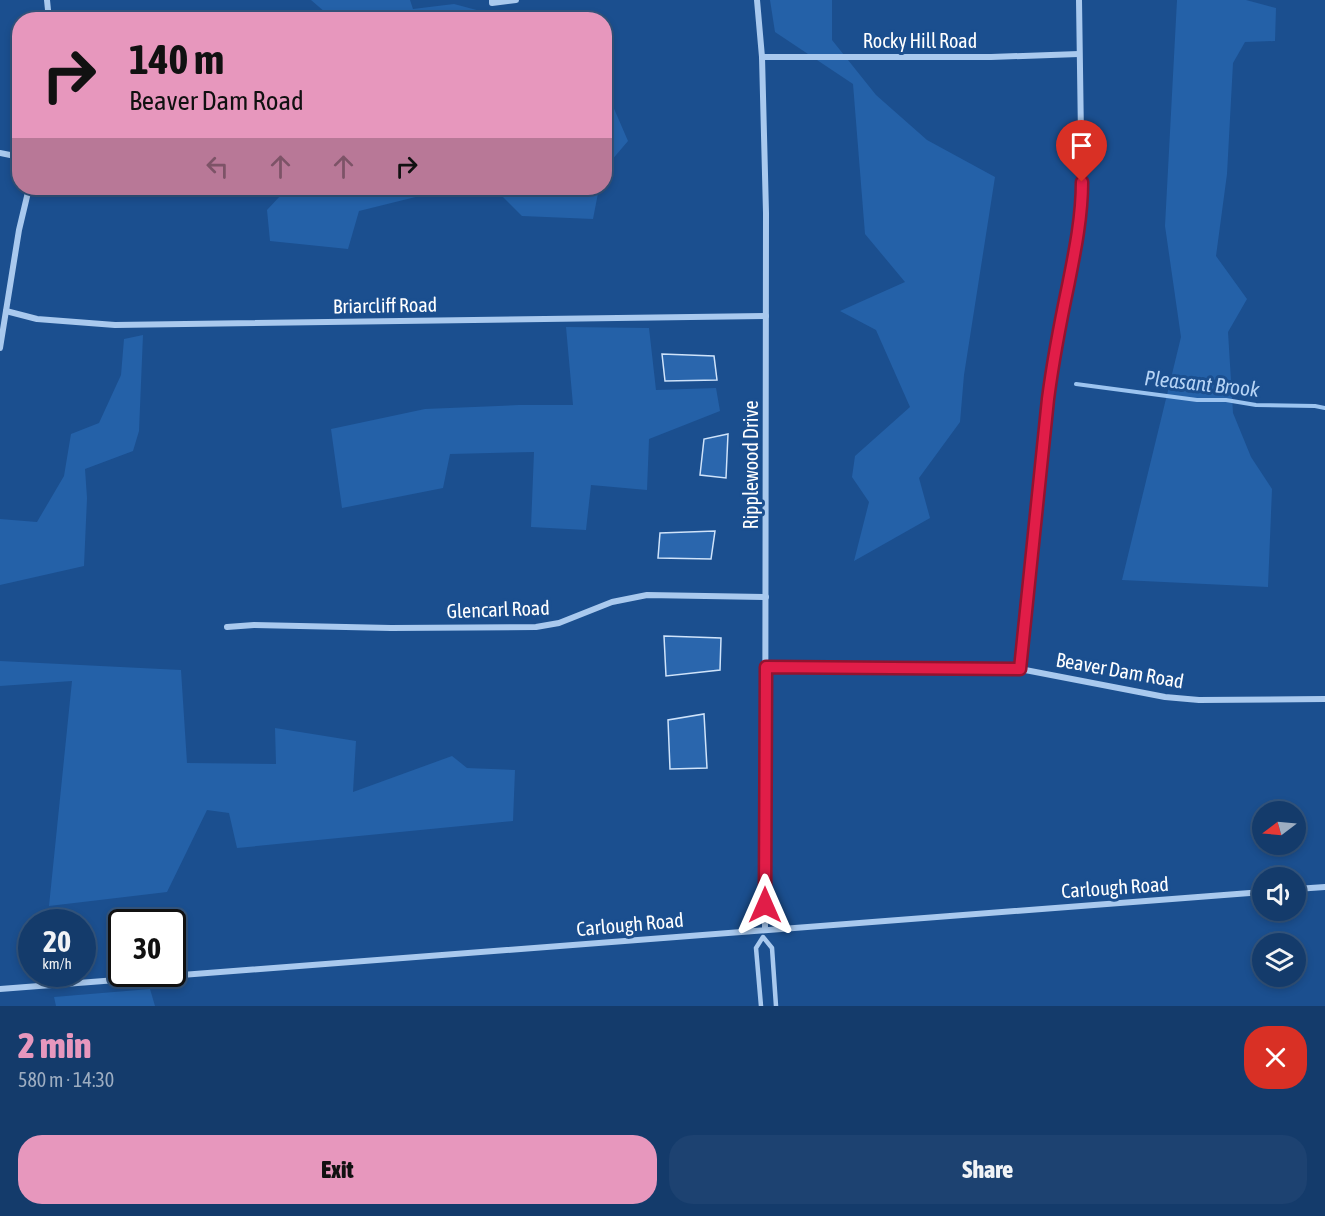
<!DOCTYPE html>
<html lang="en">
<head>
<meta charset="utf-8">
<style>
	body { margin:0; font-family:"Asap Condensed",sans-serif; background:#1d4271; color:#f1f3f6; height:100vh; display:flex; flex-direction:column; font-size:22px; white-space:nowrap }
	* { box-sizing:border-box; margin:0 }
	p { font-size:20px; color:#9dadc1 }
	.icon { flex:none; width:33px; height:33px; fill:none; stroke:currentColor; stroke-width:2; stroke-linecap:round; stroke-linejoin:round }
	.map { position:relative; height:1006px; overflow:hidden }
	.sheet { display:flex; flex-direction:column; background:#143b6b; flex:1 }
	.sheet>* { flex:none }
	.hud { position:absolute; left:12px; top:12px; width:600px; height:183px; border-radius:24px; box-shadow:0 3px 9px #0003,0 0 0 2px #33557e; background:#e797bd; color:#111; overflow:hidden }
	.needle { width:39px; rotate:254deg }
	.fabs { position:absolute; left:1252px; top:801px; display:grid; gap:12px }
	.fabs a { display:grid; place-items:center; width:54px; height:54px; border-radius:50%; background:#143b6b; box-shadow:0 3px 9px #0003,0 0 0 2px #33557e; font-size:30px }
	.speed { position:absolute; left:18px; top:909px; display:flex; gap:12px; font-size:30px; font-weight:700; text-align:center }
	.speed>* { display:grid; place-content:center; width:78px; height:78px; border-radius:50%; background:#143b6b; box-shadow:0 3px 9px #0003,0 0 0 2px #33557e; line-height:1 }
	.speed small { font-size:15px; font-weight:400 }
	.speed .limit { border:3px solid #111; border-radius:9px; background:#fff; color:#111 }
	.pin { position:absolute; display:grid; place-items:center; width:51px; height:51px; color:#fff; margin:-62px -26px; border-radius:50% 50% 50% 0; rotate:-45deg; box-shadow:0 0 6px #0007 }
	.pin .icon { rotate:45deg }
	.me { position:absolute; width:66px; margin:-33px; rotate:0deg; stroke-linejoin:round; filter:drop-shadow(0 0 4px #0008) }
	.turn { display:flex; align-items:center; gap:21px; height:126px; padding:0 18px; font-size:27px }
	.turn .icon { width:78px; height:78px; stroke-width:2.5 }
	.turn b { display:block; font-size:42px; line-height:51px }
	.lanes { display:flex; align-items:center; height:57px; padding:0 18px; background:#0003; justify-content:center; gap:30px; direction:ltr }
	.lanes .off { opacity:.35 }
	.round { display:grid; place-items:center; flex:none; width:63px; height:63px; border-radius:24px; background:#1d4271 }
	.overview { display:flex; align-items:center; justify-content:space-between; height:102px; padding:0 18px }
	h1 { font-size:36px; font-weight:800; line-height:45px; color:#e797bd }
	.primary-button { display:flex; gap:12px; margin-top:auto; padding:12px 18px }
	.primary-button a { flex:1; height:69px; border-radius:24px; background:#e797bd; color:#111; font-size:24px; font-weight:800; line-height:69px; text-align:center }
	.primary-button a+a { background:#1d4271; color:#f1f3f6 }
	.map>svg:first-child { display:block }
</style>
</head>
<body>
<div class="map">
<svg width="1325" height="1006" viewBox="0 0 1325 1006">
	<rect width="100%" height="100%" fill="#1b4f8f"/>
	<g fill="#2461a8">
		<polygon points="311,0 410,0 413,9 454,4 499,16 501,19 333,19"/>
		<polygon points="770,0 832,0 832,40 876,95 927,140 995,177 964,375 960,422 919,478 930,518 854,561 869,502 852,477 855,456 910,407 876,330 840,311 905,282 865,234 853,84 775,32"/>
		<polygon points="1177,0 1246,0 1276,8 1275,41 1245,42 1233,63 1227,174 1216,256 1247,299 1228,332 1233,413 1251,457 1272,489 1268,587 1122,580 1181,337 1165,226"/>
		<polygon points="605,65 612,104 628,141 605,168"/>
		<polygon points="296,188 452,188 359,211 348,249 270,241 267,210 281,195"/>
		<polygon points="467,188 599,188 593,219 522,216 497,191"/>
		<polygon points="566,327 649,328 656,390 716,388 720,411 649,439 647,490 591,485 586,530 531,527 534,452 450,454 443,488 342,508 331,429 425,409 519,405 573,405"/>
		<polygon points="143,335 139,431 133,451 85,469 87,498 84,566 0,585 0,519 37,522 64,476 71,434 99,423 121,375 124,339"/>
		<polygon points="0,661 181,670 187,763 276,764 275,728 356,741 353,792 452,756 467,768 515,770 513,821 237,848 229,813 207,810 167,892 49,906 72,681 0,686"/>
		<polygon points="150,989 155,1006 56,1006 54,997"/>
	</g>
	<g fill="none" stroke-linecap="round" stroke-linejoin="round">
		<polyline stroke="#9cc4f0" stroke-width="4" points="1076,384 1197,400 1226,400 1256,405 1315,406 1325,408"/>
	</g>
	<g fill="#2a66ad" stroke="#cfe3fa" stroke-width="1.5">
		<polygon points="662,354 714,356 717,380 665,381"/>
		<polygon points="728,434 726,478 700,475 704,439"/>
		<polygon points="715,531 711,559 658,558 660,533"/>
		<polygon points="664,636 721,638 720,670 666,676"/>
		<polygon points="704,714 707,768 670,769 668,720"/>
	</g>
	<g fill="none" stroke-linecap="round" stroke-linejoin="round">
		<polyline stroke="#a9c9ee" stroke-width="4.5" points="761,1006 756,948 763,937 772,948 776,1006"/>
		<g stroke="#a9c9ee" stroke-width="6">
			<polyline points="47,0 49,20"/>
			<polyline points="492,0 492,3 516,0"/>
			<polyline points="757,0 762,57 766,213 765,929"/>
			<polyline points="762,57 991,57 1079,54"/>
			<polyline points="0,153 20,157"/>
			<polyline points="6,311 37,319 115,325 766,316"/>
			<polyline points="0,348 19,230 29,188"/>
			<polyline points="227,627 254,625 391,628 536,627 559,623 612,602 647,595 766,597"/>
			<polyline points="766,667 1020,669 1165,697 1199,700 1325,699"/>
			<polyline points="1020,669 1054,355 1075,251 1082,205 1079,0"/>
			<polyline points="1296,889 1325,887"/>
			<polyline points="0,989 1263,892"/>
		</g>
	</g>
	<g fill="none" stroke-linecap="round" stroke-linejoin="round">
		<defs>
			<path id="route" d="M765,905L766,667L1020,669L1048,399C1053,361 1060,324 1068,286C1075,251 1082,217 1082,182"/>
		</defs>
		<use href="#route" stroke="#92132f" stroke-width="15"/>
		<use href="#route" stroke="#e11d48" stroke-width="10"/>
	</g>
	<g text-anchor="middle" dominant-baseline="central" stroke-width="6" stroke-linejoin="round" paint-order="stroke">
		<g font-size="20" fill="#fff" stroke="#1b4f8f">
			<text x="920" y="40">Rocky Hill Road</text>
			<text transform="translate(385 305) rotate(-1)">Briarcliff Road</text>
			<text transform="translate(750 465) rotate(-90)">Ripplewood Drive</text>
			<text transform="translate(498 609) rotate(-2)">Glencarl Road</text>
			<text transform="translate(1120 670) rotate(10)">Beaver Dam Road</text>
			<text transform="translate(1115 887) rotate(-4)">Carlough Road</text>
			<text transform="translate(630 924) rotate(-5)">Carlough Road</text>
		</g>
		<g font-size="21" font-style="italic" fill="#b5d3f5" stroke="#1b4f8f">
			<text transform="translate(1202 383) rotate(6)">Pleasant Brook</text>
		</g>
	</g>
</svg>
<div class="fabs">
<a><svg class="needle" viewBox="-14 -14 28 28"><path d="M0-13l5 13h-10z" fill="#e53935"/><path d="M0 13l5-13h-10z" fill="#9dadc1"/></svg></a>
<a><svg class="icon" aria-label="sound" viewBox="0 0 24 24"><path d="M4 9h4l5-4v14l-5-4H4zM17 9q2 3 0 6"/></svg></a>
<a><svg class="icon" aria-label="layers" viewBox="0 0 24 24"><path d="M12 4l9 5-9 5-9-5zM3 14l9 5 9-5"/></svg></a>
</div>
<div class="speed"><div>20<small>km/h</small></div><div class="limit">30</div></div>
<div class="pin" style="left:1082px;top:182px;background:#d93025"><svg class="icon" aria-label="arrive" viewBox="0 0 24 24"><path d="M6 21V4h12l-3 4 3 4H6"/></svg></div>
<svg class="me" style="left:765px;top:905px" viewBox="-20 -20 40 40"><path d="M0-17L14 15 0 8-14 15z" fill="#e11d48" stroke="#fff" stroke-width="4"/></svg>
<div class="hud">
<div class="turn"><svg class="icon" aria-label="right" viewBox="0 0 24 24"><path d="M7 20v-9h11M14 6l5 5-5 5"/></svg><div><b>140 m</b>Beaver Dam Road</div></div>
<div class="lanes"><svg class="icon off" aria-label="left" viewBox="0 0 24 24"><path d="M17 20v-9H6M10 6l-5 5 5 5"/></svg><svg class="icon off" aria-label="ahead" viewBox="0 0 24 24"><path d="M12 20V5M6 11l6-6 6 6"/></svg><svg class="icon off" aria-label="ahead" viewBox="0 0 24 24"><path d="M12 20V5M6 11l6-6 6 6"/></svg><svg class="icon" aria-label="right" viewBox="0 0 24 24"><path d="M7 20v-9h11M14 6l5 5-5 5"/></svg></div>
</div>
</div>
<section class="sheet">
<div class="overview"><div><h1>2 min</h1><p>580 m · 14:30</p></div><a class="round" style="background:#d93025;color:#fff"><svg class="icon" aria-label="close" viewBox="0 0 24 24"><path d="M6 6l12 12M18 6L6 18"/></svg></a></div>
<div class="primary-button"><a>Exit</a><a>Share</a></div>
</section>
</body>
</html>
